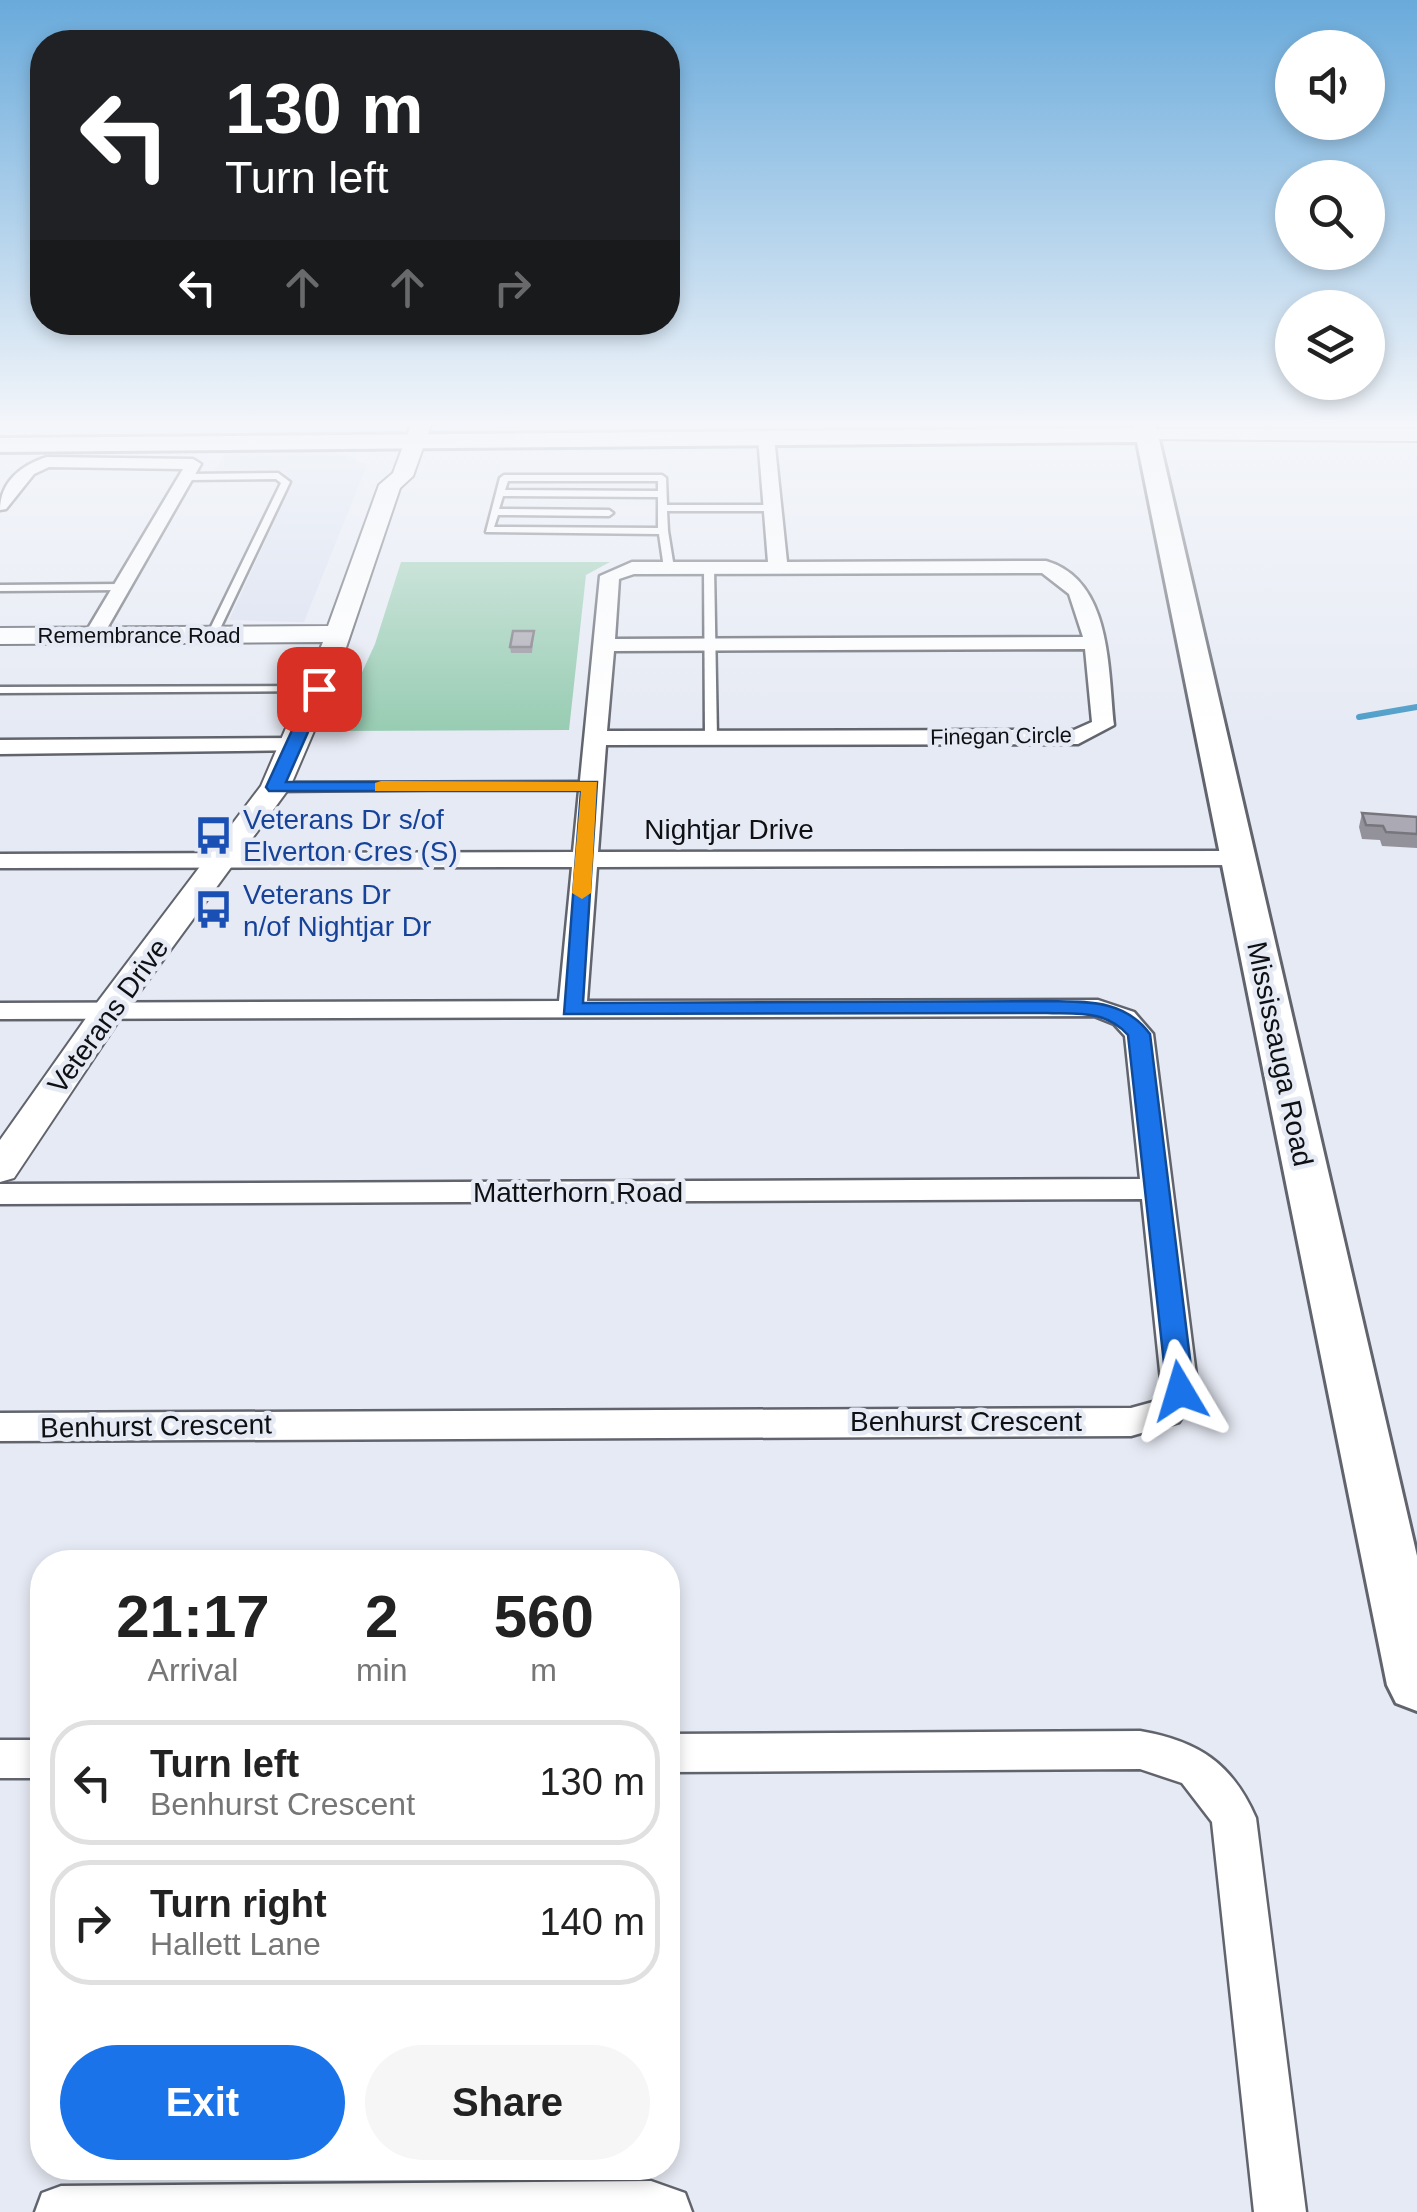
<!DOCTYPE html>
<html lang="en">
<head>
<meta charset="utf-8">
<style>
	body { margin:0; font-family:Helvetica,sans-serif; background:#f6f6f6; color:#222; height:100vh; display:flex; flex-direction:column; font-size:38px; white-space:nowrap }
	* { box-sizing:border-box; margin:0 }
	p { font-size:32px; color:#767676 }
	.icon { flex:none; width:55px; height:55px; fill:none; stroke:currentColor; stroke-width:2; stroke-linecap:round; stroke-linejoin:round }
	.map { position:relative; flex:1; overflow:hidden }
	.sheet { position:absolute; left:30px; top:1550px; width:650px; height:630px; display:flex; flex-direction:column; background:#fff; border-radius:40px; box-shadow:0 5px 15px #0003 }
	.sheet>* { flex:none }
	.banner { position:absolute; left:30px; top:30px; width:650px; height:305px; border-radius:40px; box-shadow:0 5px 15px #0003; background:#202124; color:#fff; overflow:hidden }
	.tools { position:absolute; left:1275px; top:30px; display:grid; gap:20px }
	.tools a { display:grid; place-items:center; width:110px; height:110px; border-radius:50%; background:#fff; box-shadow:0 5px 15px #0003; font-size:50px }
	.pin { position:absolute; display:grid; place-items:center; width:85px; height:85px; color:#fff; margin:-42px; border-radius:20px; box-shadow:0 5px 15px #0006 }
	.me { position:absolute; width:110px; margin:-55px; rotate:353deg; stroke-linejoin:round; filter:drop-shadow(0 0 8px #0008) }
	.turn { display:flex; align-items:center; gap:35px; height:210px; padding:0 30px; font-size:45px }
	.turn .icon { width:130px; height:130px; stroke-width:2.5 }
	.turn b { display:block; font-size:70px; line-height:85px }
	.lanes { display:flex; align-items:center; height:95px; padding:0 30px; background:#0003; justify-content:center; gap:50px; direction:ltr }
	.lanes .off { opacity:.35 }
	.eta { display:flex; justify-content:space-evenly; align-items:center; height:170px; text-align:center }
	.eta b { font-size:60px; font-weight:700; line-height:70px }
	.primary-button { display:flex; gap:20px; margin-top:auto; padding:20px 30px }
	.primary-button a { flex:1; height:115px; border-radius:60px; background:#1a73e8; color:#fff; font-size:40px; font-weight:700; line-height:115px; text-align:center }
	.primary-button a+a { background:#f6f6f6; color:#222 }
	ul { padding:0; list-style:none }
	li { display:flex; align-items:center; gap:30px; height:125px; margin:0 20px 15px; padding:0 10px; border:5px solid #e0e0e0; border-radius:40px }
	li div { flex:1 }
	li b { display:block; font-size:38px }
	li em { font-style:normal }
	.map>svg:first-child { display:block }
</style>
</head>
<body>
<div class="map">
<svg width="1417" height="2212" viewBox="0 0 1417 2212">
	<rect width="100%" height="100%" fill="#e6eaf4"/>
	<polygon fill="#d8dff0" points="227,450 336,450 367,465 304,622 229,620 293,481 282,474 213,474"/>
	<polygon fill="#97ccb2" points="401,562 610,562 586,575 569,730 335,731 375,644"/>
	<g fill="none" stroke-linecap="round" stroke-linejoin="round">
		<polyline stroke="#4b9cc8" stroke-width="6" points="1359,717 1417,707"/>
		<defs>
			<g id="service">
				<polygon points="278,473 290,482 217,635 208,637 207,635 281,483 276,479 189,480 185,477 189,474"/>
				<path d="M504,475H662L666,478L667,505H773L777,508L773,511H667L668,531L674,568L669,571L664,568L659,534L486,532L500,478ZM508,481H658V491L505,490ZM503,496L658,497V528L494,527L498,515L609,516L613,513L609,510L499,509Z"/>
				<polygon points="709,564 714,567 717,738 711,741 705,738 704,567"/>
				<polygon points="0,585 122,584 127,587 122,590 0,591"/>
				<polygon points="319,686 324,689 323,691 0,693 0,687"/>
				<polygon points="591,782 597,786 595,788 275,791 269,787 275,783"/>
			</g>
			<g id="minor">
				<path d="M766,432L774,437L787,562L1046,561C1112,580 1108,670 1114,725L1078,744L606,745L598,852L1237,851L1249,858L1237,865L597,867L587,1001L1098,1000L1134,1012L1153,1034L1198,1391L1179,1422L1131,1436L0,1441V1413L1131,1408L1153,1402L1162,1390L1142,1199L0,1204V1184L1140,1179L1125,1036L1114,1024L1094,1016L0,1019V1003L559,1001L572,867L0,868V854L573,852L600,576L632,562H768L758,437ZM1042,573L1069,594L1083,637L615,639L619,579L634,574ZM1085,649L1092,722L1074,730L607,731L614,651Z"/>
				<path d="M47,457L193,459L201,464L101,639L84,635L183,469L49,467L34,474L6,509L0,510C0,482 21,465 47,457Z"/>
				<polygon points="296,738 304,740 304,750 0,754 0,740"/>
				<path d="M1140,1731C1198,1741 1232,1763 1256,1818L1306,2212H1254L1212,1822L1182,1783L1140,1769L668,1772V1734Z"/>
				<rect x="0" y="1740" width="42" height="38"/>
				<polygon points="651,2181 685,2193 692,2212 35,2212 42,2193 61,2186"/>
			</g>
			<g id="tertiary">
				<polygon points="412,422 432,422 413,476 400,488 332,689 290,787 122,1016 14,1178 0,1182 0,1140 96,1004 261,786 323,642 0,644 0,628 328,626 379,485 393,473"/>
				<polygon points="1147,429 1417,429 1417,441 1140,439 1140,431"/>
			</g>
			<polygon id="secondary" points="1133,422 1155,422 1417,1556 1417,1711 1396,1703 1387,1685 1137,442 0,452 0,438 1134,428"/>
		</defs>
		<use href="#service" stroke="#61646d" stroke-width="5"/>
		<use href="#minor" stroke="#61646d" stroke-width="5"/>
		<use href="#tertiary" stroke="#61646d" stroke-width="4"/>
		<use href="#secondary" stroke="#61646d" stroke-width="6"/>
		<use href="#service" fill="#fff" fill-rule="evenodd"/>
		<use href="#minor" fill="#fff" fill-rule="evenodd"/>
		<use href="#tertiary" fill="#fff" fill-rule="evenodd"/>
		<use href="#secondary" fill="#fff" fill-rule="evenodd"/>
	</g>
	<g fill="#93919a">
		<polygon points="534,631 532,653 511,653 510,647"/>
		<polygon points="1362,813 1417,817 1417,848 1382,846 1380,840 1362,839 1359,827"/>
	</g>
	<g fill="#aba9b3" stroke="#78767d" stroke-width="2.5">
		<polygon points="513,631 534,631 531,647 510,647"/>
		<polygon points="1362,813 1417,817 1417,834 1386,832 1383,826 1366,825"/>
	</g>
	<linearGradient id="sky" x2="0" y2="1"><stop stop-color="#69aadb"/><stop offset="0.58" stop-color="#f4f6fa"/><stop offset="1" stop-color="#f4f6fa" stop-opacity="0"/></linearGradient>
	<rect width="1417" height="732" fill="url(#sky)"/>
	<path fill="#1a73e8" stroke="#114b97" stroke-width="2.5" d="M319,684L327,689L286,782H597L583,1003L1047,1001C1087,1002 1124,999 1150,1034L1194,1391L1190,1398H1171L1167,1391L1128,1035C1106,1010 1078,1014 1047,1013L564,1014L581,791H269L266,787L311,689Z"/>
	<polygon fill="#f59e0b" points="381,781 597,782 591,893 582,899 572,893 581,791 375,791 375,783"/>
	<defs>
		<symbol id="bus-bare" viewBox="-9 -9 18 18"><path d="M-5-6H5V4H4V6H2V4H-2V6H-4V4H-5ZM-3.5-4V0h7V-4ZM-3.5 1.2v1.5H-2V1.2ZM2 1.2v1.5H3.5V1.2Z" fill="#1a4fb4" stroke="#e6eaf4" stroke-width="2.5" paint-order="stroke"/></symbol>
	</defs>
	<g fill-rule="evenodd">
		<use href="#bus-bare" x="186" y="808" width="55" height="55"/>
		<use href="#bus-bare" x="186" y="882" width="55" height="55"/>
	</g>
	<g text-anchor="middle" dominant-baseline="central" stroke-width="9" stroke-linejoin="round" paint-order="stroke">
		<g font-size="22" fill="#0f1013" stroke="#e6eaf4">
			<text x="139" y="635">Remembrance Road</text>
			<text transform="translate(1001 736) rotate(-1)">Finegan Circle</text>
		</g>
		<g font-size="28" fill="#164399" stroke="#e6eaf4" text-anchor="start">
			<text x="243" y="819">Veterans Dr s/of<tspan x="243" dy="32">Elverton Cres (S)</tspan></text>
			<text x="243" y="894">Veterans Dr<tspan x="243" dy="32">n/of Nightjar Dr</tspan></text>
		</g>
		<g font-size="28" fill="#0f1013" stroke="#e6eaf4">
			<text x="729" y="829">Nightjar Drive</text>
			<text transform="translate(108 1016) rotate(-54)">Veterans Drive</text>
			<text transform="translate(1280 1054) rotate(78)">Mississauga Road</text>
			<text x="578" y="1192">Matterhorn Road</text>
			<text x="966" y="1421">Benhurst Crescent</text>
			<text transform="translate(156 1426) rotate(-1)">Benhurst Crescent</text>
		</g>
	</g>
</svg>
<div class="tools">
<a><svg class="icon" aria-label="sound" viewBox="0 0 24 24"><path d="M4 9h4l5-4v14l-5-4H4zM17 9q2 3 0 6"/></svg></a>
<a><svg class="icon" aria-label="search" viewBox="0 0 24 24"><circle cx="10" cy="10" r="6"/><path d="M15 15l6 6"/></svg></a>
<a><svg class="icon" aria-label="layers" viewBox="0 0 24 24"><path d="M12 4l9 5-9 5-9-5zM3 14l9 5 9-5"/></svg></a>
</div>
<div class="pin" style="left:319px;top:689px;background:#d93025"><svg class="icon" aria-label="arrive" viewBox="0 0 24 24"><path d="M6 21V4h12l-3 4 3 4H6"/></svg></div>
<svg class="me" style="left:1180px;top:1391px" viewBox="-20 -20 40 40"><path d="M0-17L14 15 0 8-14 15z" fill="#1a73e8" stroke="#fff" stroke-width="4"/></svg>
<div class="banner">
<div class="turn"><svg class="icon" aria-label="left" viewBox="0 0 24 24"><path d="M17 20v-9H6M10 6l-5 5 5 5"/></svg><div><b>130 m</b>Turn left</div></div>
<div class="lanes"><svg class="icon" aria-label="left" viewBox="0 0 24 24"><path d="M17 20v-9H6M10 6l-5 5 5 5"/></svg><svg class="icon off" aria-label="ahead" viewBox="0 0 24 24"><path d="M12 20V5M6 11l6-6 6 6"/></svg><svg class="icon off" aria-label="ahead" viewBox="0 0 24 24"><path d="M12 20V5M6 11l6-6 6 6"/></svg><svg class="icon off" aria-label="right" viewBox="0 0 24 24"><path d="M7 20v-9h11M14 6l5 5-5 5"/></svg></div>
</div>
<section class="sheet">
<div class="eta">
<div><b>21:17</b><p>Arrival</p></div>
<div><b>2</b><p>min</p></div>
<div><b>560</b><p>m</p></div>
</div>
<ul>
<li><svg class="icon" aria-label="left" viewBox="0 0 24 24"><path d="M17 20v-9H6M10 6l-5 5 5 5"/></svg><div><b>Turn left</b><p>Benhurst Crescent</p></div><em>130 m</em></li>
<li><svg class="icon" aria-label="right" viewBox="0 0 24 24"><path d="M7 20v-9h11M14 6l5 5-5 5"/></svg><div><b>Turn right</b><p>Hallett Lane</p></div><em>140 m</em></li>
</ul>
<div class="primary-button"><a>Exit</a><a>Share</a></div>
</section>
</div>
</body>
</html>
